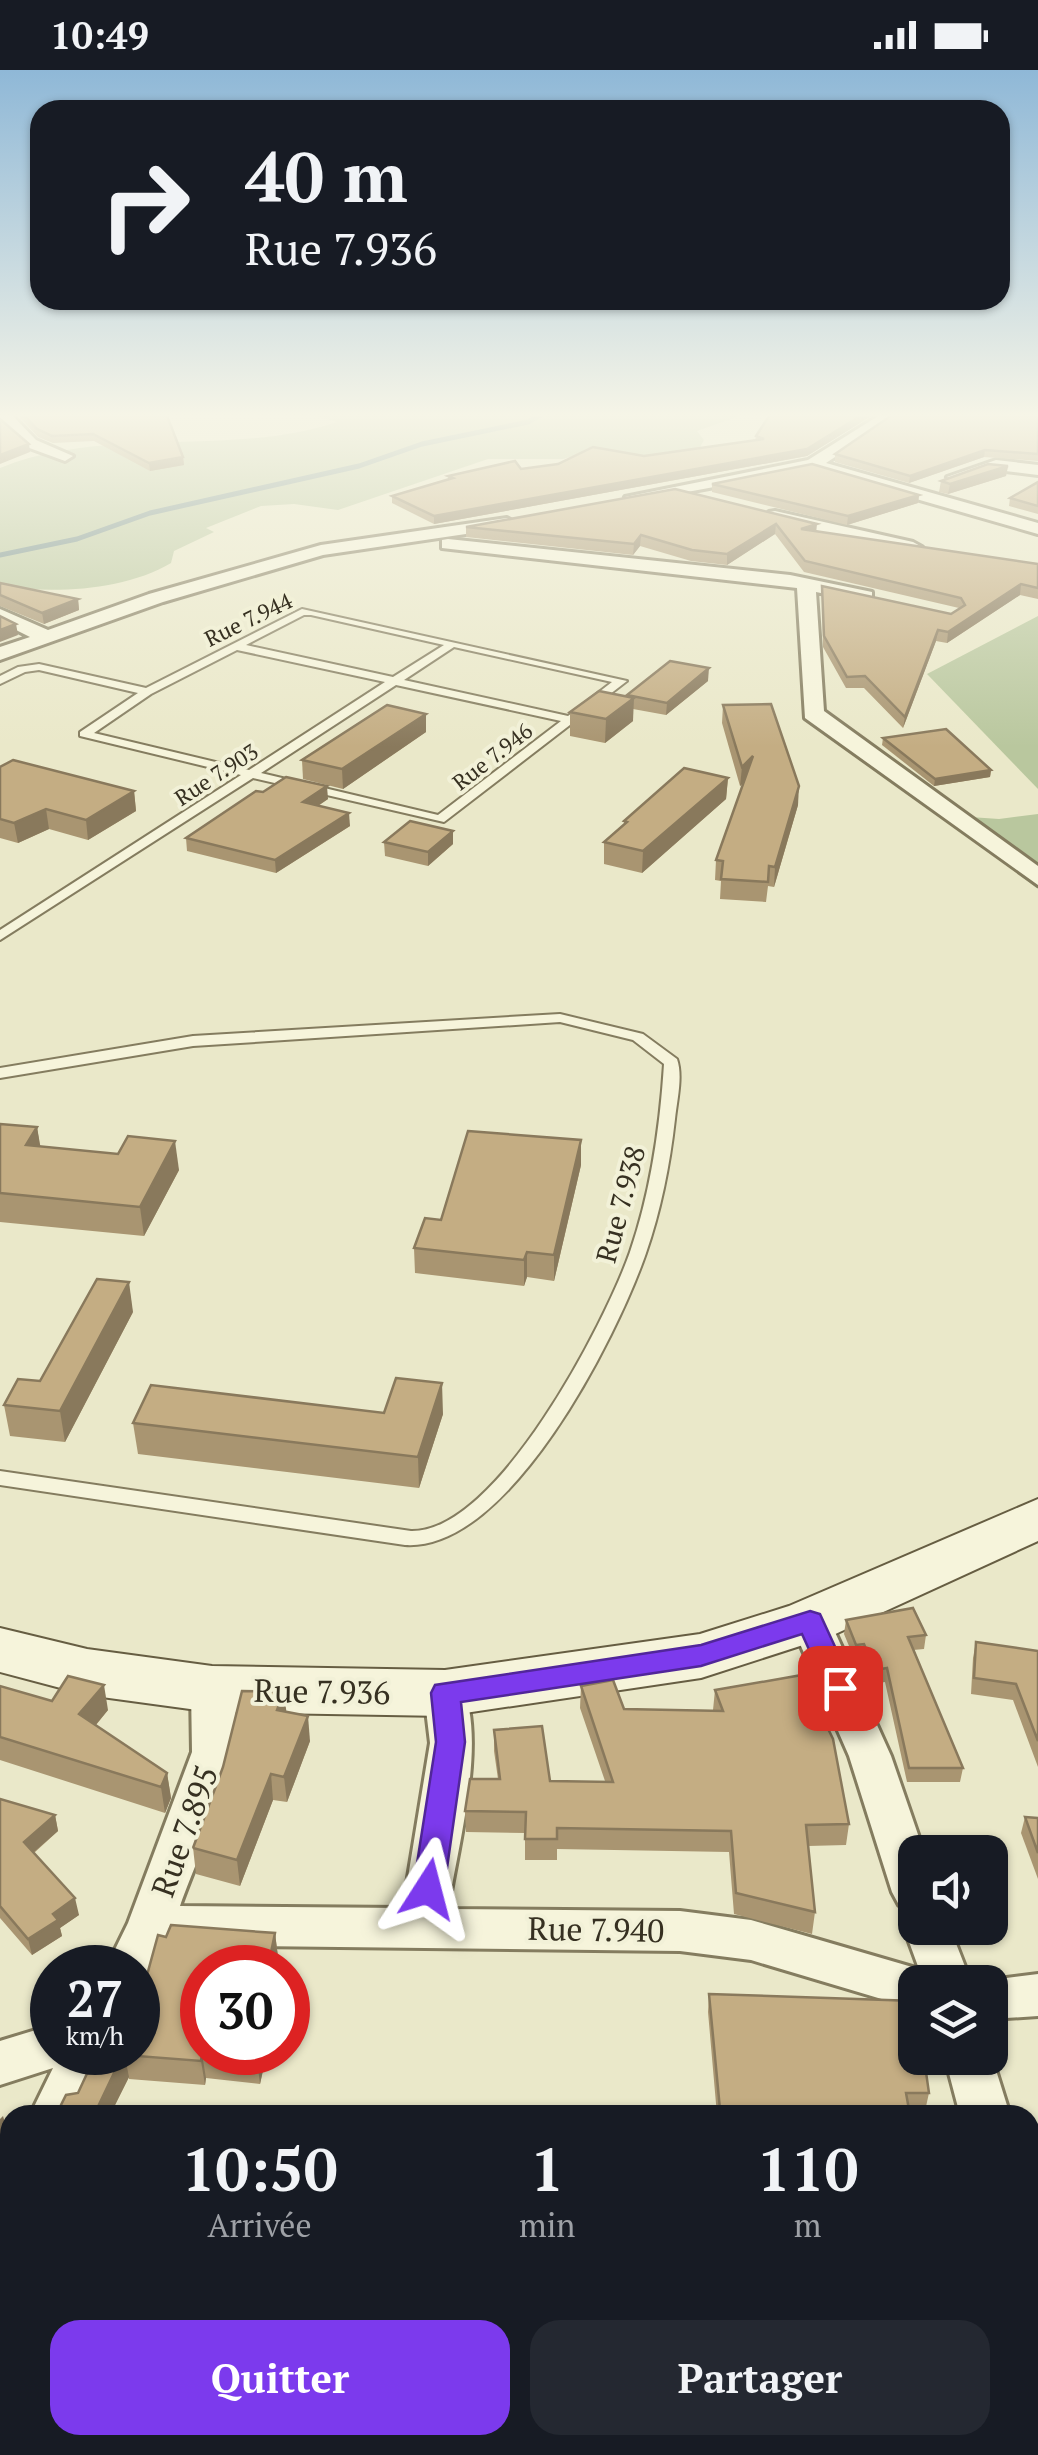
<!DOCTYPE html>
<html lang="fr">
<head>
<meta charset="utf-8">
<style>
	body { margin:0; font-family:"PT Serif",serif; background:#242831; color:#f1f3f6; height:100vh; display:flex; flex-direction:column; font-size:38px; white-space:nowrap }
	* { box-sizing:border-box; margin:0 }
	p { font-size:32px; color:#9ea1a6 }
	.icon { flex:none; width:55px; height:55px; fill:none; stroke:currentColor; stroke-width:2; stroke-linecap:round; stroke-linejoin:round }
	.map { position:relative; flex:1; overflow:hidden }
	.side { position:absolute; left:0px; top:2035px; width:1040px; height:350px; display:flex; flex-direction:column; background:#171b24; border-radius:30px 30px 0 0; box-shadow:0 2px 8px #0004 }
	.side>* { flex:none }
	.top-card { position:absolute; left:30px; top:30px; width:980px; height:210px; border-radius:30px; box-shadow:0 2px 8px #0004; background:#171b24; color:#f1f3f6; overflow:hidden }
	.fabs { position:absolute; left:898px; top:1765px; display:grid; gap:20px }
	.fabs a { display:grid; place-items:center; width:110px; height:110px; border-radius:20px; background:#171b24; box-shadow:0 2px 8px #0004; font-size:50px }
	.speed { position:absolute; left:30px; top:1875px; display:flex; gap:20px; font-size:50px; font-weight:700; text-align:center }
	.speed>* { display:grid; place-content:center; width:130px; height:130px; border-radius:50%; background:#171b24; box-shadow:0 2px 8px #0004; line-height:1 }
	.speed small { font-size:25px; font-weight:400 }
	.speed .limit { border:15px solid #d22; background:#fff; color:#111 }
	.pin { position:absolute; display:grid; place-items:center; width:85px; height:85px; color:#fff; margin:-42px; border-radius:20px; box-shadow:0 5px 15px #0006 }
	.me { position:absolute; width:110px; margin:-55px; rotate:9deg; stroke-linejoin:round; filter:drop-shadow(0 0 8px #0008) }
	.turn { display:flex; align-items:center; gap:35px; height:210px; padding:0 50px; font-size:45px }
	.turn .icon { width:130px; height:130px; stroke-width:2.5 }
	.turn b { display:block; font-size:70px; line-height:85px }
	.eta { display:flex; justify-content:space-evenly; align-items:center; height:170px; text-align:center }
	.eta b { font-size:60px; font-weight:700; line-height:70px }
	.cta { display:flex; gap:20px; margin-top:auto; padding:20px 50px }
	.cta a { flex:1; height:115px; border-radius:30px; background:#7c3aed; color:#fff; font-size:40px; font-weight:700; line-height:115px; text-align:center }
	.cta a+a { background:#242831; color:#f1f3f6 }
	.status { display:flex; justify-content:space-between; align-items:center; height:70px; padding:0 50px; background:#171b24; direction:ltr }
	.status svg { height:28px; fill:currentColor }
	.map>svg:first-child { display:block }
</style>
</head>
<body>
<div class="status"><b>10:49</b><svg viewBox="0 0 49 12"><path d="M0 12V9h3v3zM5 12V6h3v6zM10 12V3h3v9zM15 12V0h3v12zM26 1h20v11H26zM47 4h2v5h-2z"/></svg></div>
<div class="map">
<svg width="1038" height="2385" viewBox="0 0 1038 2385">
	<rect width="100%" height="100%" fill="#eae8c9"/>
	<g fill="#b9c79e">
		<path d="M306,343H748L697,361L704,370L697,383L658,389L584,383L563,389H488L338,440L294,434L261,436L206,458L214,462L174,481L171,493C124,521 52,524 0,516V398C107,355 229,388 337,352Z"/>
		<polygon points="1038,546 1038,719 927,604"/>
		<polygon points="1038,744 1038,819 941,745 999,749"/>
	</g>
	<g fill="none" stroke-linecap="round" stroke-linejoin="round">
		<polyline stroke="#708c8c" stroke-width="5" points="0,485 77,469 150,443 359,396 422,374 528,352 544,343"/>
		<defs>
			<g id="lane">
				<path d="M302,539L627,611L444,752L253,708L0,870V860L241,705L80,666V662L138,623L39,600L25,602L0,614V606L18,597L39,594L146,618ZM304,545H311L444,575L393,607L246,575ZM454,577L612,612L568,646L404,610ZM237,580L385,612L249,700L94,663L151,624ZM396,615L561,651L438,745L261,703Z"/>
				<path d="M560,944L643,964L677,989C683,1006 677,1030 675,1049C670,1094 661,1140 646,1183C617,1267 509,1482 405,1475L0,1415V1401L411,1461C497,1463 605,1253 630,1182C651,1121 660,1057 664,994L633,970L560,952L193,976L0,1008V998L193,966Z"/>
			</g>
			<g id="street">
				<polygon points="0,343 10,343 36,370 73,386 65,391 24,376 0,351"/>
				<polygon points="883,343 901,343 826,393 1038,453 1038,464 812,399 633,432 625,427 808,390"/>
				<polygon points="996,390 1038,395 1038,405 997,400 955,412 947,407"/>
				<polygon points="775,441 913,472 922,477 913,482 769,450 769,442"/>
				<polygon points="507,448 516,453 513,457 323,485 163,532 0,590 0,577 30,567 0,552 0,539 48,560 149,524 321,475"/>
				<polygon points="448,469 790,505 872,522 872,530 865,532 816,522 824,641 1038,796 1038,815 805,648 797,518 442,478 442,470"/>
				<polygon points="810,1536 824,1541 830,1551 891,1686 924,1782 915,1782 915,1841 899,1835 892,1822 849,1686 790,1551 796,1541"/>
				<path d="M212,1603L227,1608C258,1665 200,1778 180,1836L403,1838L430,1673L424,1623L430,1612L445,1607L460,1612C489,1665 457,1779 448,1839L680,1841L751,1850L919,1899L904,1858L915,1843V1858H950L971,1912H915V1939L751,1890L680,1881L164,1875L146,1912L138,1915V1898H106L128,1853L192,1682L191,1619L197,1608Z"/>
				<polygon points="1038,1904 1038,1946 990,1949 990,1912 975,1912"/>
				<polygon points="52,1955 52,1982 110,1982 80,2045 30,2045 53,1998 0,2015 0,1971"/>
				<polygon points="990,1981 1010,2045 960,2045 945,1988 990,1988"/>
				<polygon points="10,2095 10,2156 0,2160 0,2099"/>
				<polygon points="1030,2357 1036,2385 980,2385 981,2375 1030,2375"/>
				<polygon points="550,2375 606,2375 602,2385 546,2385"/>
			</g>
			<polygon id="secondary" points="1038,1429 1038,1471 831,1566 701,1608 445,1646 212,1642 87,1625 0,1602 0,1558 87,1579 212,1596 445,1600 700,1564 789,1536"/>
		</defs>
		<use href="#lane" stroke="#847c5f" stroke-width="4"/>
		<use href="#street" stroke="#847c5f" stroke-width="6"/>
		<use href="#secondary" stroke="#665d42" stroke-width="4"/>
		<use href="#lane" fill="#f6f4db" fill-rule="evenodd"/>
		<use href="#street" fill="#f6f4db" fill-rule="evenodd"/>
		<use href="#secondary" fill="#f6f4db" fill-rule="evenodd"/>
	</g>
	<g fill="#a99571">
		<polygon points="16,343 166,343 183,387 184,395 150,401 94,371 53,373 38,367"/>
		<polygon points="771,343 876,343 807,386 434,454 392,433 392,426 448,409 448,406 644,386 755,370 756,366"/>
		<polygon points="1038,343 1038,391 984,387 909,413 835,392 835,384"/>
		<polygon points="1008,396 1006,406 948,424 939,422 941,411"/>
		<polygon points="1038,412 1038,444 1009,436 1010,428"/>
		<polygon points="712,414 919,425 918,433 847,455 712,422"/>
		<polygon points="675,419 817,461 1038,494 1038,529 1020,525 947,573 936,571 903,658 864,618 846,618 823,577 822,516 951,544 959,538 804,502 775,464 727,495 691,491 640,476 633,485 466,467 466,457"/>
		<polygon points="0,513 78,529 79,540 44,554 0,536"/>
		<polygon points="708,611 666,645 633,639 633,651 605,673 570,666 570,642 627,626 627,625"/>
		<polygon points="723,635 798,735 774,817 768,816 766,832 720,829 721,811 715,810 716,790 744,713 740,716 722,653"/>
		<polygon points="426,644 426,662 343,719 303,709 302,690"/>
		<polygon points="883,668 991,700 990,707 934,716 882,675"/>
		<polygon points="0,697 134,721 136,741 88,770 49,759 18,773 0,768"/>
		<polygon points="728,708 726,729 642,803 604,794 604,772 624,755 624,751"/>
		<polygon points="263,722 328,729 318,736 350,756 276,803 187,781 186,768"/>
		<polygon points="384,772 453,774 428,796 385,786"/>
		<polygon points="0,1054 37,1057 40,1077 179,1100 144,1166 0,1152"/>
		<polygon points="581,1095 554,1211 527,1207 524,1216 415,1203 414,1178 441,1150"/>
		<polygon points="133,1242 65,1372 10,1366 4,1335 40,1311"/>
		<polygon points="384,1343 443,1344 419,1418 138,1384 133,1353"/>
		<polygon points="846,1550 926,1565 924,1579 913,1580 963,1698 960,1712 907,1712 885,1612 873,1614 862,1587 854,1588 844,1564"/>
		<polygon points="976,1572 1038,1581 1038,1697 1013,1630 971,1624 973,1588"/>
		<polygon points="0,1616 52,1631 108,1640 96,1655 167,1703 171,1728 165,1743 0,1690"/>
		<polygon points="581,1616 624,1639 713,1640 715,1620 849,1754 846,1775 808,1776 815,1842 812,1864 734,1844 729,1782 557,1779 557,1790 525,1790 525,1763 466,1762 465,1741 498,1709 494,1681 494,1660 550,1711 605,1711 580,1638"/>
		<polygon points="286,1642 310,1671 287,1732 273,1730 240,1816 196,1804 193,1778"/>
		<polygon points="0,1729 55,1745 58,1761 34,1783 79,1845 60,1858 62,1866 32,1885 0,1848"/>
		<polygon points="1025,1747 1038,1748 1038,1809 1021,1763"/>
		<polygon points="275,1863 278,1887 267,1982 260,2014 206,2008 205,2015 129,2009 129,2007 110,2045 56,2045 78,2023 97,1982 138,1982 166,1867"/>
		<polygon points="709,1924 929,2023 925,2041 909,2040 910,2045 717,2045 708,1942"/>
		<polygon points="10,2134 10,2206 0,2201 0,2149"/>
		<polygon points="10,2291 10,2352 0,2348 0,2307"/>
	</g>
	<g fill="#89795c">
		<polygon points="865,343 876,343 807,386 434,454 434,446 807,379"/>
		<polygon points="29,374 30,382 0,394 0,385"/>
		<polygon points="985,380 984,387 909,413 910,406"/>
		<polygon points="183,387 184,395 150,401 149,393"/>
		<polygon points="1008,396 1006,406 948,424 950,414"/>
		<polygon points="919,425 918,433 847,455 848,446"/>
		<polygon points="776,454 775,464 727,495 727,484"/>
		<polygon points="817,454 816,464 801,459"/>
		<polygon points="641,465 640,476 633,485 634,474"/>
		<polygon points="1021,514 1020,525 947,573 948,562"/>
		<polygon points="78,529 79,540 44,554 42,543"/>
		<polygon points="16,554 18,565 0,572 0,560"/>
		<polygon points="938,560 936,571 903,658 905,647"/>
		<polygon points="709,598 708,611 666,645 667,633"/>
		<polygon points="634,628 633,651 605,673 606,649"/>
		<polygon points="426,644 426,662 343,719 342,699"/>
		<polygon points="753,686 752,705 740,716 742,697"/>
		<polygon points="991,700 990,707 934,716 935,709"/>
		<polygon points="728,708 726,729 642,803 643,781"/>
		<polygon points="327,716 328,729 304,745 303,732"/>
		<polygon points="799,716 798,735 774,817 775,797"/>
		<polygon points="134,721 136,741 88,770 86,750"/>
		<polygon points="46,739 49,759 18,773 14,753"/>
		<polygon points="349,743 350,756 276,803 275,790"/>
		<polygon points="453,761 453,774 428,796 428,782"/>
		<polygon points="37,1057 42,1086 26,1075"/>
		<polygon points="581,1070 581,1095 554,1211 554,1185"/>
		<polygon points="175,1071 179,1100 144,1166 140,1137"/>
		<polygon points="527,1182 527,1207 524,1216 524,1190"/>
		<polygon points="129,1212 133,1242 65,1372 60,1341"/>
		<polygon points="442,1313 443,1344 419,1418 418,1387"/>
		<polygon points="104,1615 108,1640 84,1669 79,1644"/>
		<polygon points="284,1622 287,1647 277,1640"/>
		<polygon points="308,1646 310,1671 287,1732 284,1707"/>
		<polygon points="167,1703 171,1728 165,1743 161,1717"/>
		<polygon points="271,1704 273,1730 240,1816 237,1790"/>
		<polygon points="55,1745 58,1761 27,1788 24,1772"/>
		<polygon points="75,1828 79,1845 60,1858 62,1866 32,1885 28,1869 53,1844"/>
		<polygon points="275,1863 278,1887 276,1898 268,1898"/>
		<polygon points="124,1982 129,2007 110,2045 94,2045"/>
		<polygon points="259,1982 267,1982 260,2014 257,1990"/>
		<polygon points="202,1984 206,2008 205,2015 201,1991"/>
		<polygon points="3,2046 8,2063 0,2071 0,2049"/>
		<polygon points="159,2375 174,2375 169,2385 154,2385"/>
		<polygon points="824,2375 827,2375 825,2385 817,2385"/>
	</g>
	<g fill="#c4ad83" stroke="#89795c" stroke-width="2.5">
		<polygon points="22,343 166,343 183,387 149,393 93,364 52,366 37,359"/>
		<polygon points="771,343 865,343 807,379 434,446 392,426 453,408 448,406 515,391 521,399 558,394 593,377 644,386 764,369 756,366"/>
		<polygon points="895,343 1038,343 1038,384 985,380 910,406 835,384"/>
		<polygon points="0,349 29,374 0,385"/>
		<polygon points="812,394 919,425 848,446 712,414"/>
		<polygon points="988,394 1008,396 950,414 941,411"/>
		<polygon points="1038,412 1038,436 1010,428"/>
		<polygon points="675,419 817,454 801,459 1038,494 1038,518 1021,514 948,562 938,560 905,647 865,606 847,607 824,566 822,516 951,544 965,535 961,528 805,491 776,454 727,484 692,480 641,465 634,474 466,457"/>
		<polygon points="0,513 78,529 42,543 0,525"/>
		<polygon points="0,546 16,554 0,560"/>
		<polygon points="670,591 709,598 667,633 627,625"/>
		<polygon points="599,621 634,628 606,649 570,642"/>
		<polygon points="771,634 799,716 775,797 769,796 768,812 721,809 723,791 716,790 753,686 742,697 723,635"/>
		<polygon points="387,635 426,644 342,699 302,690"/>
		<polygon points="946,659 991,700 935,709 883,668"/>
		<polygon points="13,690 134,721 86,750 46,739 14,753 0,749 0,697"/>
		<polygon points="684,698 728,708 643,781 604,772 627,752 624,751"/>
		<polygon points="286,707 327,716 303,732 349,743 275,790 186,768 256,721 263,722"/>
		<polygon points="410,751 453,761 428,782 384,772"/>
		<polygon points="0,1054 37,1057 26,1075 118,1084 128,1066 175,1071 140,1137 0,1123"/>
		<polygon points="468,1061 581,1070 554,1185 527,1182 524,1190 414,1178 425,1148 441,1150"/>
		<polygon points="97,1209 129,1212 60,1341 4,1335 18,1309 40,1311"/>
		<polygon points="396,1308 442,1313 418,1387 133,1353 151,1315 384,1343"/>
		<polygon points="913,1538 926,1565 908,1567 963,1698 909,1698 887,1598 875,1600 864,1574 856,1575 846,1550"/>
		<polygon points="976,1572 1038,1581 1038,1671 1016,1614 974,1608"/>
		<polygon points="802,1605 833,1669 849,1754 806,1755 815,1842 736,1823 731,1761 557,1758 557,1769 525,1769 526,1742 465,1741 470,1709 500,1709 494,1660 542,1656 550,1711 613,1712 581,1616 613,1610 624,1639 723,1641 715,1620"/>
		<polygon points="68,1606 104,1615 79,1644 167,1703 161,1717 0,1667 0,1616 52,1631"/>
		<polygon points="242,1621 284,1622 277,1640 308,1646 284,1707 271,1704 237,1790 193,1778 223,1697"/>
		<polygon points="0,1729 55,1745 24,1772 75,1828 53,1844 58,1850 28,1869 0,1836"/>
		<polygon points="1025,1747 1038,1748 1038,1783"/>
		<polygon points="171,1855 275,1863 268,1897 273,1898 202,1898 202,1982 259,1982 257,1990 202,1984 201,1991 124,1985 125,1982 138,1982 138,1938 158,1865 166,1867"/>
		<polygon points="709,1924 915,1931 915,1988 924,1988 929,2023 906,2023 910,2045 811,2045 810,2038 720,2039"/>
		<polygon points="97,1982 124,1982 94,2045 56,2045 66,2025 78,2023"/>
		<polygon points="10,2134 10,2185 0,2181 0,2149"/>
		<polygon points="10,2291 10,2334 0,2329 0,2307"/>
		<polygon points="44,2375 159,2375 154,2385 39,2385"/>
		<polygon points="260,2375 379,2375 397,2385 266,2385 257,2381"/>
		<polygon points="615,2375 824,2375 817,2385 609,2385"/>
	</g>
	<linearGradient id="sky" x2="0" y2="1"><stop stop-color="#8fb8d7"/><stop offset="0.51" stop-color="#f6f5e7"/><stop offset="1" stop-color="#f6f5e7" stop-opacity="0"/></linearGradient>
	<rect width="1038" height="677" fill="url(#sky)"/>
	<polygon fill="#7c3aed" stroke="#51269a" stroke-width="2.5" points="810,1541 820,1544 854,1618 850,1626 830,1626 802,1564 701,1596 461,1632 465,1672 444,1819 440,1828 428,1832 417,1828 413,1819 436,1672 431,1623 435,1615 701,1575"/>
	<g text-anchor="middle" dominant-baseline="central" stroke-width="8" stroke-linejoin="round" paint-order="stroke">
		<g font-size="22" fill="#363021" stroke="#f2f1d8">
			<text transform="translate(248 549) rotate(-26)">Rue 7.944</text>
			<text transform="translate(492 686) rotate(-38)">Rue 7.946</text>
			<text transform="translate(216 704) rotate(-33)">Rue 7.903</text>
		</g>
		<g font-size="28" fill="#363021" stroke="#f2f1d8">
			<text transform="translate(620 1134) rotate(-75)">Rue 7.938</text>
		</g>
		<g font-size="32" fill="#363021" stroke="#f2f1d8">
			<text transform="translate(322 1621) rotate(1)">Rue 7.936</text>
			<text transform="translate(184 1761) rotate(-70)">Rue 7.895</text>
			<text transform="translate(596 1859) rotate(1)">Rue 7.940</text>
		</g>
	</g>
</svg>
<div class="fabs">
<a><svg class="icon" aria-label="sound" viewBox="0 0 24 24"><path d="M4 9h4l5-4v14l-5-4H4zM17 9q2 3 0 6"/></svg></a>
<a><svg class="icon" aria-label="layers" viewBox="0 0 24 24"><path d="M12 4l9 5-9 5-9-5zM3 14l9 5 9-5"/></svg></a>
</div>
<div class="speed"><div>27<small>km/h</small></div><div class="limit">30</div></div>
<div class="pin" style="left:840px;top:1618px;background:#d93025"><svg class="icon" aria-label="arrive" viewBox="0 0 24 24"><path d="M6 21V4h12l-3 4 3 4H6"/></svg></div>
<svg class="me" style="left:428px;top:1819px" viewBox="-20 -20 40 40"><path d="M0-17L14 15 0 8-14 15z" fill="#7c3aed" stroke="#fff" stroke-width="4"/></svg>
<div class="top-card">
<div class="turn"><svg class="icon" aria-label="right" viewBox="0 0 24 24"><path d="M7 20v-9h11M14 6l5 5-5 5"/></svg><div><b>40 m</b>Rue 7.936</div></div>
</div>
<section class="side">
<div class="eta">
<div><b>10:50</b><p>Arrivée</p></div>
<div><b>1</b><p>min</p></div>
<div><b>110</b><p>m</p></div>
</div>
<div class="cta"><a>Quitter</a><a>Partager</a></div>
</section>
</div>
</body>
</html>
